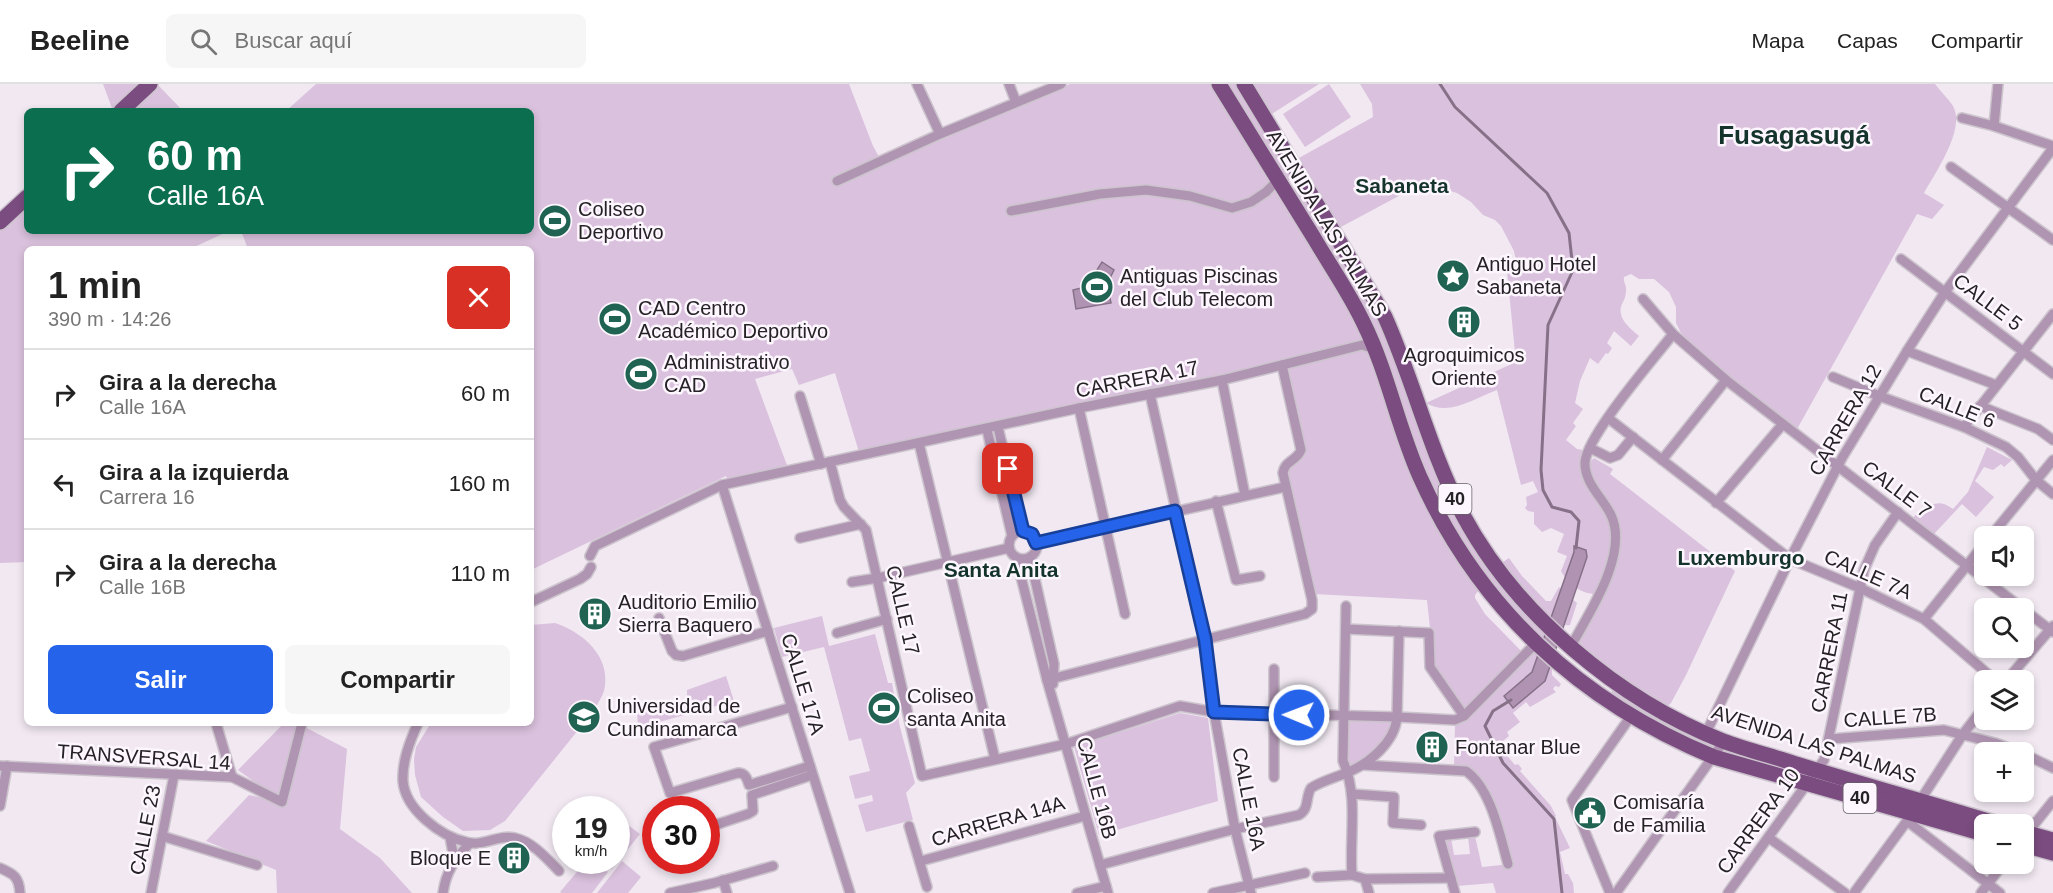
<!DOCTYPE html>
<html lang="es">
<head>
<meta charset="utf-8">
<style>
	body { margin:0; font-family:Helvetica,sans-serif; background:#f6f6f6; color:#222; height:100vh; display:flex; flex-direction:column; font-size:22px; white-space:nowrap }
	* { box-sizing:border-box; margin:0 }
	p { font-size:20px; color:#767676 }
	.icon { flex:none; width:33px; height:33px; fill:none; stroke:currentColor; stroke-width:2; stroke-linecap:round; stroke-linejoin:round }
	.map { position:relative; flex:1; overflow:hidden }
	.side { position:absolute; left:24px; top:162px; width:510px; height:480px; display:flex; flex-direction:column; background:#fff; border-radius:9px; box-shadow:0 3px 9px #0003 }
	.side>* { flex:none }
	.top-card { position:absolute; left:24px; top:24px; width:510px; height:126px; border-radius:9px; box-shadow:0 3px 9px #0003; background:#0b6e4f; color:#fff; overflow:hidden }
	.tools { position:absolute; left:1974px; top:442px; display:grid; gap:12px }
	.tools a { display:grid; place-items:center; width:60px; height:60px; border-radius:9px; background:#fff; box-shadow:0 3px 9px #0003; font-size:30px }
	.speed { position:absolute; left:552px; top:712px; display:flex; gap:12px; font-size:30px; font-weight:700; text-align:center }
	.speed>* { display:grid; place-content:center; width:78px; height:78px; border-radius:50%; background:#fff; box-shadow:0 3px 9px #0003; line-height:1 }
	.speed small { font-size:15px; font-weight:400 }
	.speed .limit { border:9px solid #d22; background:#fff; color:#111 }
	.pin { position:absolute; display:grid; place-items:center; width:51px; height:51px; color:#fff; margin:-26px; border-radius:12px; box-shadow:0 3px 9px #0006 }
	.me { position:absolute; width:66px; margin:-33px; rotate:271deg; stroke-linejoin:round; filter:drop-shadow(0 0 4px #0008) }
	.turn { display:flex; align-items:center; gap:21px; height:126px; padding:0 24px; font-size:27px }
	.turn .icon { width:78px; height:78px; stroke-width:2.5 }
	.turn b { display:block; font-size:42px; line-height:51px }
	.round { display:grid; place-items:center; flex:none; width:63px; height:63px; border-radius:9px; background:#f6f6f6 }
	.headline { display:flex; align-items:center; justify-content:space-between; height:102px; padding:0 24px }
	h1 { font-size:36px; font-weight:600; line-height:45px }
	.cta { display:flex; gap:12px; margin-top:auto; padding:12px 24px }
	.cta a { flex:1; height:69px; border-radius:9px; background:#2563eb; color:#fff; font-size:24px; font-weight:600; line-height:69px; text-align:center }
	.cta a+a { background:#f6f6f6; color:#222 }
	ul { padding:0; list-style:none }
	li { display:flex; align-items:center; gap:18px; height:90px; padding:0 24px; border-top:2px solid #e0e0e0 }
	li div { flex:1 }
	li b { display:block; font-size:22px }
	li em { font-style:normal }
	header { display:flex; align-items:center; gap:36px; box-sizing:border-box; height:84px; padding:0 30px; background:#fff; border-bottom:2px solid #e0e0e0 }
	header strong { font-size:28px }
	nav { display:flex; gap:33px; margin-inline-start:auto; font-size:21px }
	.search { width:420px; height:54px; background:#f6f6f6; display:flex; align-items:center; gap:15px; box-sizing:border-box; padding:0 21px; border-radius:9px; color:#767676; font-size:22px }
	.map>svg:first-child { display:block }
</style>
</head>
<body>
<header>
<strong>Beeline</strong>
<div class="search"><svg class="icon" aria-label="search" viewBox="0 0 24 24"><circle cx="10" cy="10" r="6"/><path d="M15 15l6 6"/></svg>Buscar aquí</div>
<nav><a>Mapa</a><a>Capas</a><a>Compartir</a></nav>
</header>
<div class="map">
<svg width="2053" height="809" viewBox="0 0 2053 809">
	<rect width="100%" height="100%" fill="#f1e8f2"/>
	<g fill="#dac1dd">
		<polygon points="103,0 142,0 113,27"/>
		<polygon points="157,0 183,27 128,27"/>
		<polygon points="316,0 849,0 873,62 883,80 1070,0 1213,0 1345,216 1364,254 1361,258 1221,293 859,368 835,289 799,301 792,285 755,295 788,384 728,396 726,392 531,486 531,165 248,165 241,147 531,147 531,27 286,27"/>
		<polygon points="1225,0 1239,0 1293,94 1291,96 1286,96"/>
		<polygon points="1251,0 1319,0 1270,31"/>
		<polygon points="1329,0 1351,33 1305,63 1283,30"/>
		<path d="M1360,0H1935C1940,7 1948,14 1953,22C1966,45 1935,89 1924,109L1944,121L1932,135L1917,130L1796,347L1727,293L1681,249L1676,239V223L1669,208L1654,195H1639L1631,190L1624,193C1623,199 1627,201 1626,207C1626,212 1624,216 1622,220C1616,234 1630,244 1639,252L1631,262L1614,247L1607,259L1612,264L1608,270L1606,269L1598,280L1590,274L1580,297L1575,319L1583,325L1573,339L1576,342L1566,356L1577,365L1584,366L1582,379L1608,431L1613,449V466L1596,510C1581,510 1568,500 1561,487L1567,472L1557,468L1564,450L1551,444L1542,448L1534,440V428L1528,427L1525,424L1527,421L1526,413L1538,408L1533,397L1521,401L1497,306C1475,314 1449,333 1426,319L1516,278L1507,187L1517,181L1514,167L1501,142L1495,136L1483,131L1471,118L1457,109L1423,99L1339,144L1297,75L1373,33L1372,20Z"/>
		<polygon points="1295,103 1301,103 1381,235 1446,412 1443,416 1438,415 1293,106"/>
		<polygon points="27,121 27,147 229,147 190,165 27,165 27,478 0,479 0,145"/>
		<polygon points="1362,265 1367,265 1480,505 1475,511 1475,514 1485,530 1522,568 1464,626 1434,582 1427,516 1314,510 1289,403 1287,385 1298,377 1286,284"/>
		<path d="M1987,363L2012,376L2004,383L2001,380L1993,386L1984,383L1975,397L1994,413L1976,433L1962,420L1934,450L1913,434C1918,427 1934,416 1944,420C1947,421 1950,423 1953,425L1968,408Z"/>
		<path d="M1594,374L1613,385L1610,390L1735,487L1686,591L1671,619L1667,623L1618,593L1576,560C1591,531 1623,481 1619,449C1618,432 1576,388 1594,374Z"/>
		<polygon points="1446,422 1453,424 1546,547 1542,558 1510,527 1460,459 1444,425"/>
		<path d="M1509,474L1522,492L1546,517H1551L1559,503L1577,519L1570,541C1550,546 1514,495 1500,480Z"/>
		<polygon points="822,532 829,562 875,550 888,599 892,599 900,643 915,699 906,709 913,736 866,748 858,721 873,717 872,711 855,715 849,692 870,687 861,654 849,657 824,563 782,573 774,544"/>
		<path d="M555,539C584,549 612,573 604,607C602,613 598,619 595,625L505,737L490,746L463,747L443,733L421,713L415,691L414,675L416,663L431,639H531V541Z"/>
		<path d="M1534,565L1552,584V591L1561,600L1559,603L1555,602L1553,605L1556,608L1530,623L1526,618L1513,629L1520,638L1507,648L1509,652L1498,661L1515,681L1518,680L1522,685L1520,687L1551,722L1556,732L1555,733L1570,764L1560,768L1565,790H1568L1573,799L1574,809H1496L1493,799L1457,802L1443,755L1451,754L1454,771L1470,770L1468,753L1475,752L1482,783L1511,780L1483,699C1475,688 1468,684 1454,683L1455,640Z"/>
		<polygon points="726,592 734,617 638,644 637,626 687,616 687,606"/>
		<polygon points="1617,606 1716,661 1713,666 1674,649 1611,612 1612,607"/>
		<polygon points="1180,629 1208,634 1218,717 1099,751 1074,663"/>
		<polygon points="1347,634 1395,634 1388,654 1363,677 1349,685 1345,677"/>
		<polygon points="284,639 297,639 347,665 340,745 380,774 412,809 277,809 276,786 206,757 249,711 276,717 277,714 238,686"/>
		<polygon points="620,735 640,750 612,785 602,777 616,777 617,740"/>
		<polygon points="586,777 595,777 608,788 592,809 562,809 560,808"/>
		<polygon points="622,777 641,793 628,809 597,809"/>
	</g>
	<g fill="#b093b2" stroke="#867188" stroke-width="1.5">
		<polygon points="1102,178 1114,186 1107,200 1111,219 1076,225 1073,206 1101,199 1102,195 1095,189"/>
		<polygon points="1574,462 1586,466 1587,473 1545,597 1513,624 1504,612 1532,588 1574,468"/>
	</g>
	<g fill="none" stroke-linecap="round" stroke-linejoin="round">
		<g stroke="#867188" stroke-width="3">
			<polyline points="1440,0 1455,23 1547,109 1569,149 1573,186 1548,241 1541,386 1543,406 1552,423 1571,428 1579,437 1576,464"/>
			<polyline points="1511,616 1493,627 1485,642 1503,679 1554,735 1562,809"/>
		</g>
		<defs>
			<g id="street">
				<polyline points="917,0 940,50"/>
				<polyline points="1009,0 1016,18"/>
				<polyline points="1962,34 1994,42 2053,62"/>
				<polyline points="1994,42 1998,0"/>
				<polyline points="1951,83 2053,156"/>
				<polyline points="837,97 940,50 1061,0"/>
				<polyline points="1011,127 1100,110 1146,106 1190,112 1232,124 1251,118 1266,108 1278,96"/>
				<polyline points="1901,175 2053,290"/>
				<polyline points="1643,215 1673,250 1726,296 2053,548"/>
				<polyline points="1907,267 1996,301"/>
				<polyline points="1833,293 1879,312 1964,343 2006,363 2018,373 2036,396 2053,410"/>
				<polyline points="1222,296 1245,411"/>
				<polyline points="1150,310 1205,555 1214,628 1235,745 1251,809"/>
				<polyline points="800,312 821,380"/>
				<polyline points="1980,322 2038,345 2053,356"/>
				<polyline points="1079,324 1125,530"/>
				<polyline points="1608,334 1790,475 1860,504 1924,535 1996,597"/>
				<polyline points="998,343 1022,447"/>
				<polyline points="1964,343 2053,230"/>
				<polyline points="987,346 1012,452"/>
				<polyline points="919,359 995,675"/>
				<polyline points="1590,364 1610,374 1618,371 1633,353"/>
				<polyline points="1662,376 1726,296"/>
				<polyline points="830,378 840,416 844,423 866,446 922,692 1066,660 1180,622 1214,628 1397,633 1455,636 1464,632 1536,559"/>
				<polyline points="722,401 850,809"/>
				<polyline points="1216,417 1236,496 1260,492"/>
				<polyline points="1716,419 1782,341"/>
				<circle cx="1023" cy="461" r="14"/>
				<polyline points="1990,453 2053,376"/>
				<polyline points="800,454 861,440"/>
				<polyline points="1036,459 1285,403"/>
				<polyline points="590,472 595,462 722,401 1079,324 1222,296 1362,261 1375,265"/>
				<polyline points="1016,473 1047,596 1108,809"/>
				<polyline points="1030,473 1054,580 1053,600"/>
				<polyline points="852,498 878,494 1009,464"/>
				<polyline points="531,518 580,495 587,490 591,483"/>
				<path d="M1346,522L1343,677C1359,713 1349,753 1352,791L1365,795L1369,809"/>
				<polyline points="659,534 672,567 676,571 683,572 768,547"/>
				<polyline points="1924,535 1984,460"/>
				<polyline points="1346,545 1429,549 1430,583 1464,632"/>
				<polyline points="837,549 887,535"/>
				<path d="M1571,562C1590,528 1629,470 1611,431C1603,414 1584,399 1585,378C1588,350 1653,276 1673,250"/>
				<path d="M1047,596L1305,530L1312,525V516L1283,389C1285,376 1297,377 1301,366L1282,281"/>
				<polyline points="2006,597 2053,542"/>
				<path d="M792,623L654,663L670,709L738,689C746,689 747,695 749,701L810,682"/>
				<polyline points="216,639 232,693"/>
				<path d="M418,639C410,657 402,677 403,697C405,725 440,752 466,758C484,763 498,750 515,754C533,758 547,775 559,787"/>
				<polyline points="1706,649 1790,475 1842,374 1907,267 1945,208 2053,64"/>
				<polyline points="1830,655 1944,646 1995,659 2022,669"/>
				<polyline points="2024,670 2053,684"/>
				<path d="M1362,681L1466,687C1491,704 1500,752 1508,780"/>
				<polyline points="0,682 232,693 282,718 302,639"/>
				<polyline points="1274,693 1274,585"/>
				<polyline points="1352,710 1394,713 1393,739 1421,741"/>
				<polyline points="0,722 7,682"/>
				<polyline points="1907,737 2000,809"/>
				<polyline points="909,742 927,803"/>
				<polyline points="706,744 748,730 753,727 752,711 812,691"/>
				<polyline points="162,752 257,781"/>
				<polyline points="2025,752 2053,717"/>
				<polyline points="450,753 454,775"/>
				<polyline points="1769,754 1845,809"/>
				<polyline points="921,777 1085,732"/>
				<path d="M1100,781L1235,745L1299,731C1310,724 1305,714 1311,704C1322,697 1334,694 1346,689C1369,680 1395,658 1397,633L1399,547"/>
				<path d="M0,784C14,790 19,793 20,809"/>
				<polyline points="1317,793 1352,791"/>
				<polyline points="1365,795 1451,794"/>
				<polyline points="723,796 727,809"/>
				<polyline points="151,809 174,691"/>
				<path d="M443,809C446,787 455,775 470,759"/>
				<polyline points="670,809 714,799 773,782"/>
				<polyline points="1077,809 1106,802"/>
				<polyline points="1213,809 1305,789"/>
				<polyline points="1455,809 1439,752 1475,748"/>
				<polyline points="1610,809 1572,716 1631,632"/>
				<polyline points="1616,809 1724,657"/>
				<polyline points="1728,809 1824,676 1864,486 1875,461 1898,428"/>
				<polyline points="1854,809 1907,737 1963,650 1984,623"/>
				<polyline points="1981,809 2003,780"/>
			</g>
			<g id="primary">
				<path d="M1219,0C1251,51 1282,103 1314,154C1331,183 1350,210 1364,240C1388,289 1398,344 1420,393C1479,525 1581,618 1714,673L1984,750"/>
				<path d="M1244,0L1385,233C1414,298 1430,368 1463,431C1516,530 1619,616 1723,657C1747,666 1772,672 1796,680C1864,701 1933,720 2001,741"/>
				<polyline points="121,27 150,0"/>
				<polyline points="0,138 27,113"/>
				<polyline points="2024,748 2053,756"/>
				<polyline points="2024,761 2053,769"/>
			</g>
		</defs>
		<use href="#street" stroke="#ccc4cd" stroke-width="12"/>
		<use href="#primary" stroke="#ccc4cd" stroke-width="18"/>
		<use href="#street" stroke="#b095b2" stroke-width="9"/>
		<use href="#primary" stroke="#7b4c80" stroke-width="15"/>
	</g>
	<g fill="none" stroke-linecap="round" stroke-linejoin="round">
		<defs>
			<polyline id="route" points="1008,385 1023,447 1032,450 1036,459 1175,427 1205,555 1214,628 1299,631"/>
		</defs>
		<use href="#route" stroke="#184099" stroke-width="15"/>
		<use href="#route" stroke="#2563eb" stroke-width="10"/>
	</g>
	<defs>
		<symbol id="stadium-disc" viewBox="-11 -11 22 22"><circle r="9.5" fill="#206352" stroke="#fdf6fe"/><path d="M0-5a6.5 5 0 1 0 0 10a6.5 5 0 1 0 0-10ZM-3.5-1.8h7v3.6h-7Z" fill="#fff"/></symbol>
		<symbol id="sight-disc" viewBox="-11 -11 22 22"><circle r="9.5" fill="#206352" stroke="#fdf6fe"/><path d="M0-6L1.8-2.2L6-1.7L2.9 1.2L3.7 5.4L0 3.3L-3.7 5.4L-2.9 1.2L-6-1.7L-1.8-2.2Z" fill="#fff"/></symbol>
		<symbol id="building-disc" viewBox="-11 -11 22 22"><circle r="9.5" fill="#206352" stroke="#fdf6fe"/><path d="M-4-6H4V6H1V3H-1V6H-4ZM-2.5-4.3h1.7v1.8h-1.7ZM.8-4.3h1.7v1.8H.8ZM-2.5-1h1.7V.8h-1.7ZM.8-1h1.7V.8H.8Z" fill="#fff"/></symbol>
		<symbol id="university-disc" viewBox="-11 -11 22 22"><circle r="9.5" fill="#206352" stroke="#fdf6fe"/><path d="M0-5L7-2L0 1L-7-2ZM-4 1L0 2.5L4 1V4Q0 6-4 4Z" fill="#fff"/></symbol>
		<symbol id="civic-disc" viewBox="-11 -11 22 22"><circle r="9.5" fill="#206352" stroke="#fdf6fe"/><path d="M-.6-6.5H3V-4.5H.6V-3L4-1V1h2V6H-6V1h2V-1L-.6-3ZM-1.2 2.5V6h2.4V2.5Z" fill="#fff"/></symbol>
	</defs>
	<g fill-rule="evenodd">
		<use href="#stadium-disc" x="536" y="118" width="38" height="38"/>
		<use href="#sight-disc" x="1434" y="173" width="38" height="38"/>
		<use href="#stadium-disc" x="1078" y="184" width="38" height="38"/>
		<use href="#stadium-disc" x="596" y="216" width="38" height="38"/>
		<use href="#building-disc" x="1445" y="219" width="38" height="38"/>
		<use href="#stadium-disc" x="622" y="271" width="38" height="38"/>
		<use href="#building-disc" x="576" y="511" width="38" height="38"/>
		<use href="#stadium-disc" x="865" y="605" width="38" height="38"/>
		<use href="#university-disc" x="565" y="614" width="38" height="38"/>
		<use href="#building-disc" x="1413" y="644" width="38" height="38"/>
		<use href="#civic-disc" x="1571" y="710" width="38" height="38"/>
		<use href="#building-disc" x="495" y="755" width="38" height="38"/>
	</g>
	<g text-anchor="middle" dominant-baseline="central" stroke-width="5" stroke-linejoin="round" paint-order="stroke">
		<g fill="#fdf6fe" stroke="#666266" stroke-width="1.5">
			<rect x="1438.5" y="400" width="33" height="30" rx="4.5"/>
			<rect x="1843.5" y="699" width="33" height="30" rx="4.5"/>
		</g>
		<g font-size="18" font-weight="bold" fill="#252225">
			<text x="1455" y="415">40</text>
			<text x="1860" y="714">40</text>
		</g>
		<g font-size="20" fill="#252225" stroke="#fdf6fe" text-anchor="start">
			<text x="578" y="125">Coliseo<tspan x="578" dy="23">Deportivo</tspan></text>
			<text x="1476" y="180">Antiguo Hotel<tspan x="1476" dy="23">Sabaneta</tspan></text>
			<text x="1120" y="192">Antiguas Piscinas<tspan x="1120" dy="23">del Club Telecom</tspan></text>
			<text x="638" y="224">CAD Centro<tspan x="638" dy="23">Académico Deportivo</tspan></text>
			<text x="1464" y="271" text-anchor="middle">Agroquimicos<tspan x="1464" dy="23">Oriente</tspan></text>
			<text x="664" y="278">Administrativo<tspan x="664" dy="23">CAD</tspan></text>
			<text x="618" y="518">Auditorio Emilio<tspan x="618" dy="23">Sierra Baquero</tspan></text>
			<text x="907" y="612">Coliseo<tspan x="907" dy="23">santa Anita</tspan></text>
			<text x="607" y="622">Universidad de<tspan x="607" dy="23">Cundinamarca</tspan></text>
			<text x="1455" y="663">Fontanar Blue</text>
			<text x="1613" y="718">Comisaría<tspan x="1613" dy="23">de Familia</tspan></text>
			<text x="491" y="774" text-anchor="end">Bloque E</text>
		</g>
		<g font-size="20" fill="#252225" stroke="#fdf6fe">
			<text transform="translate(1327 139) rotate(59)">AVENIDA LAS PALMAS</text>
			<text transform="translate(1988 218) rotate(37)">CALLE 5</text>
			<text transform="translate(1137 295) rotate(-11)">CARRERA 17</text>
			<text transform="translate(1957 323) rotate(22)">CALLE 6</text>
			<text transform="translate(1845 336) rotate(-60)">CARRERA 12</text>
			<text transform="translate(1897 405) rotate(37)">CALLE 7</text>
			<text transform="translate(1868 490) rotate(24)">CALLE 7A</text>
			<text transform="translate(903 526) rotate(77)">CALLE 17</text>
			<text transform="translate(1829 568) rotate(-79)">CARRERA 11</text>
			<text transform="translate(803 600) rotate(73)">CALLE 17A</text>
			<text transform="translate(1890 633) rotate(-4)">CALLE 7B</text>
			<text transform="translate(1814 660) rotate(18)">AVENIDA LAS PALMAS</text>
			<text transform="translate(144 673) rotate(4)">TRANSVERSAL 14</text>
			<text transform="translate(1097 704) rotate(75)">CALLE 16B</text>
			<text transform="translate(1249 715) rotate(79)">CALLE 16A</text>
			<text transform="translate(998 737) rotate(-16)">CARRERA 14A</text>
			<text transform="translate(1758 737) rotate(-54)">CARRERA 10</text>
			<text transform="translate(145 746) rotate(-79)">CALLE 23</text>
		</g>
		<g font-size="21" font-weight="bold" fill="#14332a" stroke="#fdf6fe">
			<text x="1402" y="101">Sabaneta</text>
			<text x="1741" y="473">Luxemburgo</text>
			<text x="1001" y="485">Santa Anita</text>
		</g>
		<g font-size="26" font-weight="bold" fill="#14332a" stroke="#fdf6fe">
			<text x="1794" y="51">Fusagasugá</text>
		</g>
	</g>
</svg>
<div class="tools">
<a><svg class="icon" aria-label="sound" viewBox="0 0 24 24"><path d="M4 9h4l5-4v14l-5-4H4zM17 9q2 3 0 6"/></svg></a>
<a><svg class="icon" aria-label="search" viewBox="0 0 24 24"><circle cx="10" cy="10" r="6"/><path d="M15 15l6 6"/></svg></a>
<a><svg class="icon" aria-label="layers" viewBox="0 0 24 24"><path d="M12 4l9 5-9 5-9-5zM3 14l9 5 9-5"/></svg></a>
<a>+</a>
<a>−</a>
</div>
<div class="speed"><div>19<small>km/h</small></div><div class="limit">30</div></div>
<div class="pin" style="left:1008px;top:385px;background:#d93025"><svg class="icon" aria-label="arrive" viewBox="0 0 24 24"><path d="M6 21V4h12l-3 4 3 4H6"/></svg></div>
<svg class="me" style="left:1299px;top:631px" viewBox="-20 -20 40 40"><circle r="17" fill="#2563eb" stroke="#fff" stroke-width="3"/><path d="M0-11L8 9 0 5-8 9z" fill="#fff"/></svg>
<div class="top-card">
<div class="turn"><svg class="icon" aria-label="right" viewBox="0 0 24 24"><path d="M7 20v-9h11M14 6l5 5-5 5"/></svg><div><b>60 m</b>Calle 16A</div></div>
</div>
<section class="side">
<div class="headline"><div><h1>1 min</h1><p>390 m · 14:26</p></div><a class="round" style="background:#d93025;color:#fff"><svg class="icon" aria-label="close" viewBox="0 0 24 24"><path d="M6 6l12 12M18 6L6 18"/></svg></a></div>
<ul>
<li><svg class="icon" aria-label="right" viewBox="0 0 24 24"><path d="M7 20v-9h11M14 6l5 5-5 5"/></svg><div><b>Gira a la derecha</b><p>Calle 16A</p></div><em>60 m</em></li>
<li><svg class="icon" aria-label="left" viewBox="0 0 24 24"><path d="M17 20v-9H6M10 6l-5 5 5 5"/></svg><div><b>Gira a la izquierda</b><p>Carrera 16</p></div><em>160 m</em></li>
<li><svg class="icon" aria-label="right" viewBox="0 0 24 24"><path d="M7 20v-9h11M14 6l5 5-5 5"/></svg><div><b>Gira a la derecha</b><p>Calle 16B</p></div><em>110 m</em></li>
</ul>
<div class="cta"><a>Salir</a><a>Compartir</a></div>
</section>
</div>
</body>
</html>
